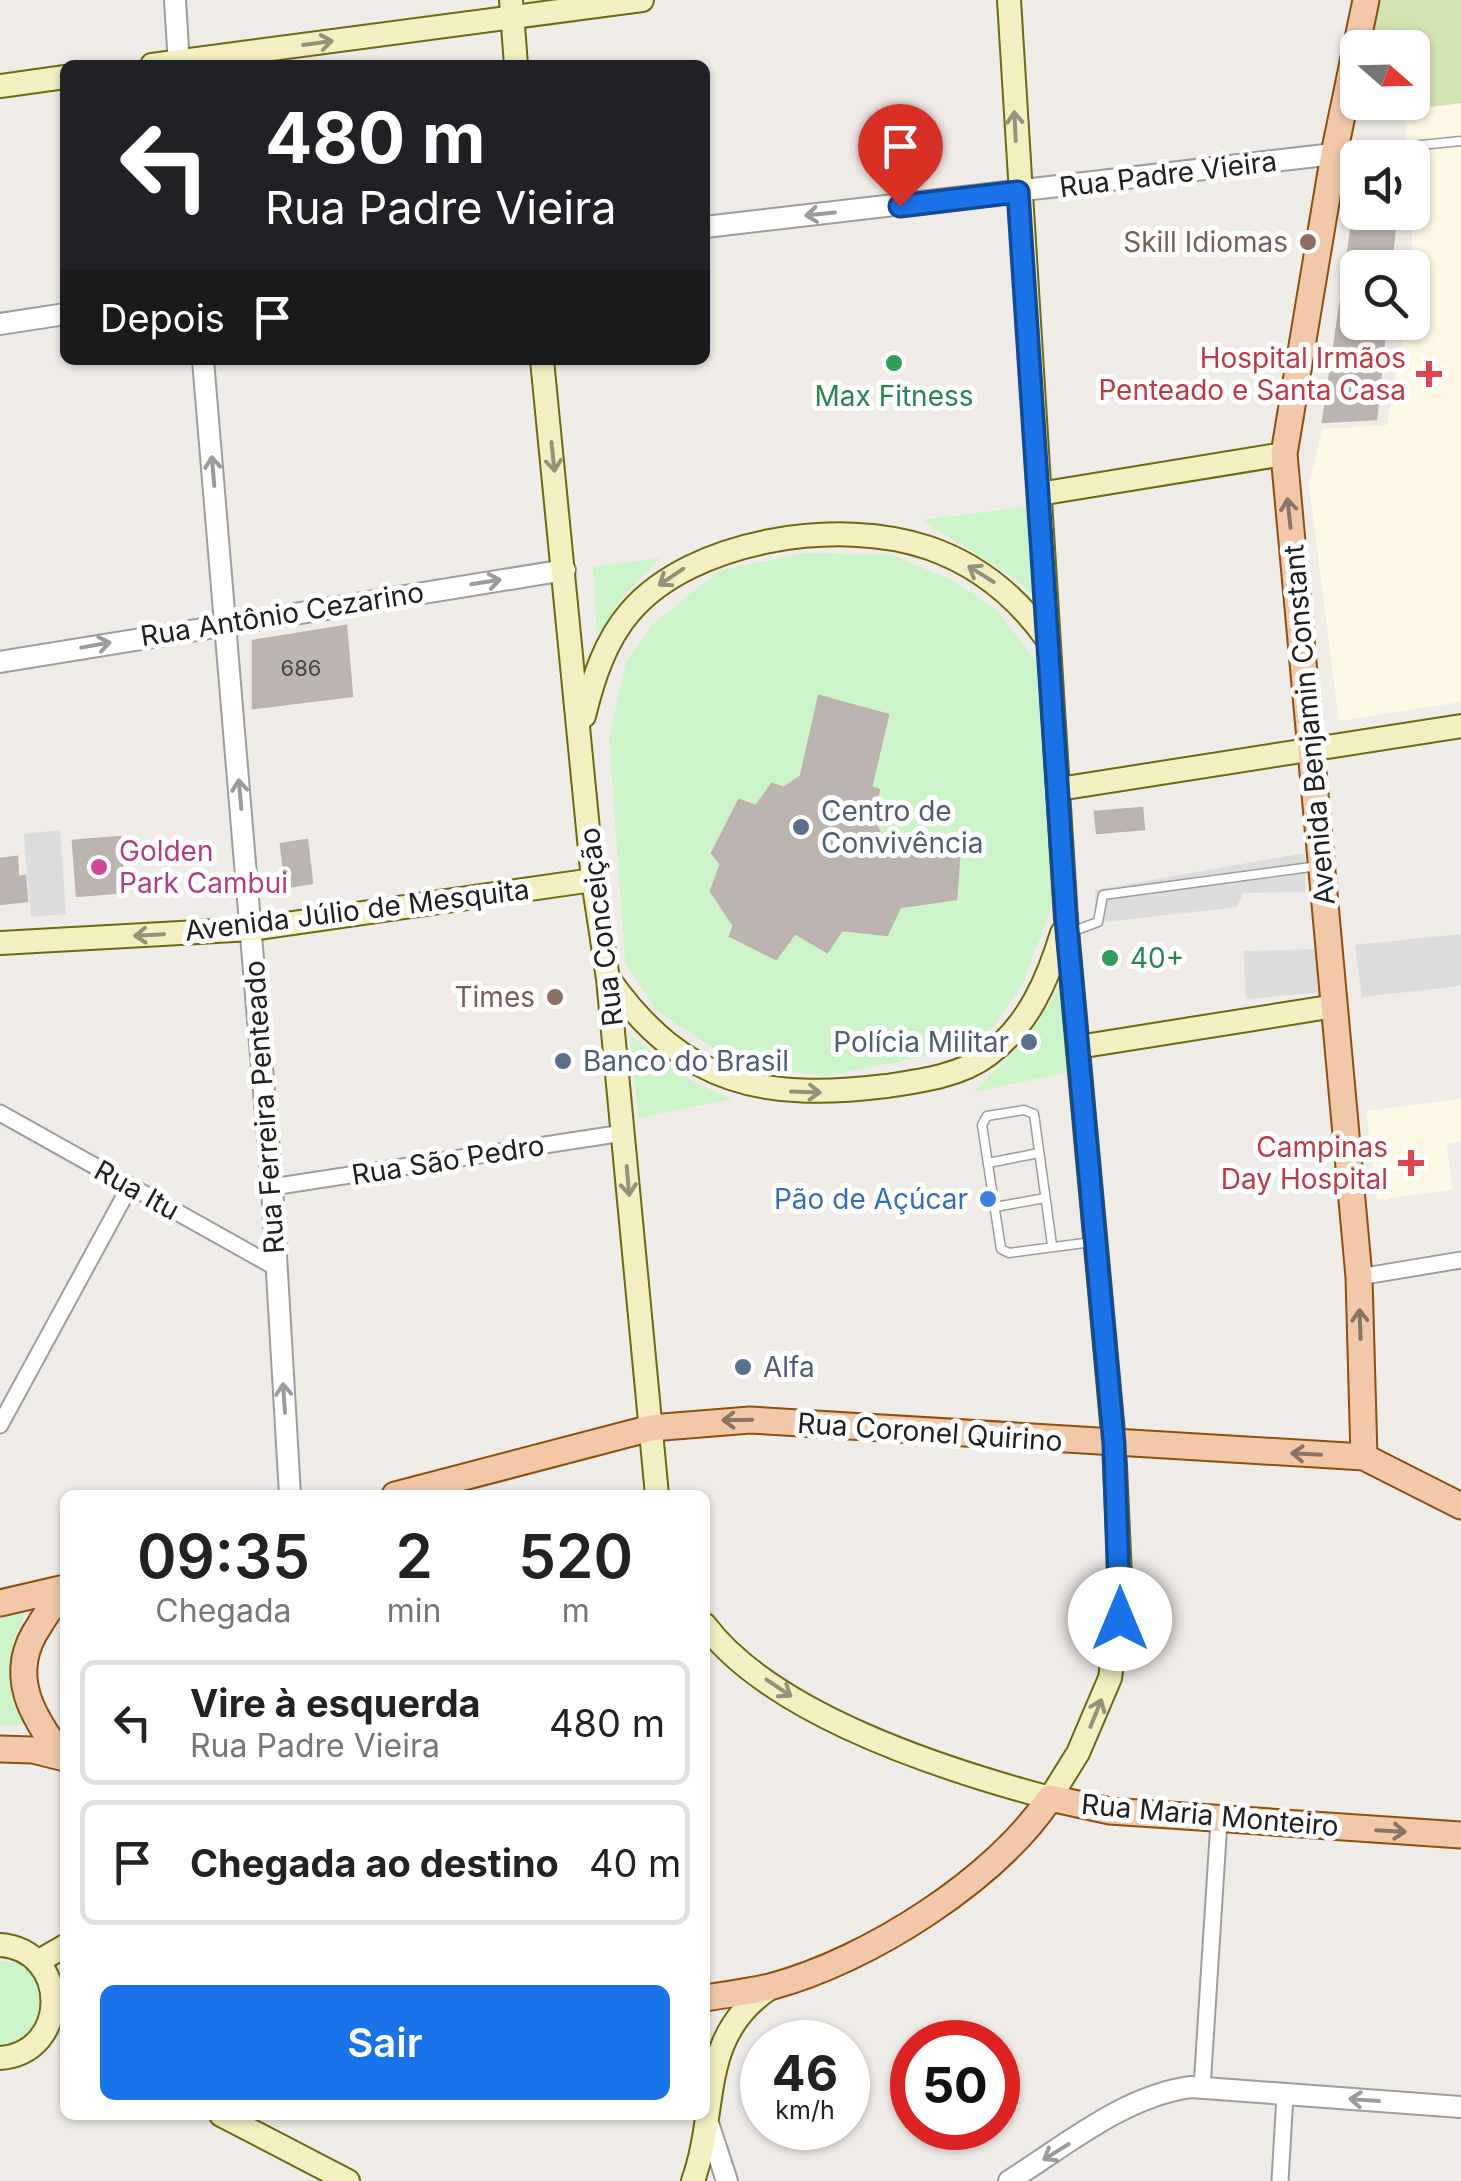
<!DOCTYPE html>
<html lang="pt">
<head>
<meta charset="utf-8">
<style>
	body { margin:0; font-family:Inter,sans-serif; background:#f6f6f6; color:#222; height:100vh; display:flex; flex-direction:column; font-size:38px; white-space:nowrap }
	* { box-sizing:border-box; margin:0 }
	p { font-size:32px; color:#767676 }
	.icon { flex:none; width:55px; height:55px; fill:none; stroke:currentColor; stroke-width:2; stroke-linecap:round; stroke-linejoin:round }
	.map { position:relative; flex:1; overflow:hidden }
	.drawer { position:absolute; left:60px; top:1490px; width:650px; height:630px; display:flex; flex-direction:column; background:#fff; border-radius:15px; box-shadow:0 2px 8px #0004 }
	.drawer>* { flex:none }
	.guide { position:absolute; left:60px; top:60px; width:650px; height:305px; border-radius:15px; box-shadow:0 2px 8px #0004; background:#202124; color:#fff; overflow:hidden }
	.needle { width:65px; rotate:110deg }
	.controls { position:absolute; left:1340px; top:30px; display:grid; gap:20px }
	.controls a { display:grid; place-items:center; width:90px; height:90px; border-radius:15px; background:#fff; box-shadow:0 2px 8px #0004; font-size:50px }
	.speed { position:absolute; left:740px; top:2020px; display:flex; gap:20px; font-size:50px; font-weight:700; text-align:center }
	.speed>* { display:grid; place-content:center; width:130px; height:130px; border-radius:50%; background:#fff; box-shadow:0 2px 8px #0004; line-height:1 }
	.speed small { font-size:25px; font-weight:400 }
	.speed .limit { border:15px solid #d22; background:#fff; color:#111 }
	.pin { position:absolute; display:grid; place-items:center; width:85px; height:85px; color:#fff; margin:-102px -42px; border-radius:50% 50% 50% 0; rotate:-45deg; box-shadow:0 0 10px #0007 }
	.pin .icon { rotate:45deg }
	.me { position:absolute; width:110px; margin:-55px; rotate:0deg; stroke-linejoin:round; filter:drop-shadow(0 0 8px #0008) }
	.turn { display:flex; align-items:center; gap:35px; height:210px; padding:0 40px; font-size:45px }
	.turn .icon { width:130px; height:130px; stroke-width:2.5 }
	.turn b { display:block; font-size:70px; line-height:85px }
	.then { display:flex; align-items:center; height:95px; padding:0 40px; background:#0003; gap:20px; font-size:38px }
	.eta { display:flex; justify-content:space-evenly; align-items:center; height:170px; text-align:center }
	.eta b { font-size:60px; font-weight:600; line-height:70px }
	.primary-button { display:flex; gap:20px; margin-top:auto; padding:20px 40px }
	.primary-button a { flex:1; height:115px; border-radius:15px; background:#1a73e8; color:#fff; font-size:40px; font-weight:600; line-height:115px; text-align:center }
	ul { padding:0; list-style:none }
	li { display:flex; align-items:center; gap:30px; height:125px; margin:0 20px 15px; padding:0 20px; border:5px solid #e0e0e0; border-radius:15px }
	li div { flex:1 }
	li b { display:block; font-size:38px }
	li em { font-style:normal }
	.map>svg:first-child { display:block }
</style>
</head>
<body>
<div class="map">
<svg width="1461" height="2181" viewBox="0 0 1461 2181">
	<rect width="100%" height="100%" fill="#efebe7"/>
	<g fill="#fcf8e3">
		<polygon points="1461,103 1461,702 1339,721 1309,484 1322,429 1387,425 1405,323 1412,322 1412,158 1408,157 1404,110"/>
		<polygon points="1461,1099 1461,1142 1447,1144 1452,1190 1377,1200 1366,1111"/>
	</g>
	<path fill="#d2e4b2" fill-rule="evenodd" d="M1366,0H1461V103L1341,119ZM1358,48H1412V102H1358Z"/>
	<g fill="#ccf4c9">
		<polygon points="1040,505 1043,606 1014,578 922,520"/>
		<polygon points="805,553 891,555 952,580 996,609 1043,671 1056,894 1024,981 994,1026 955,1050 827,1076 781,1070 720,1053 656,1010 625,962 609,737 626,662 652,625 719,571"/>
		<polygon points="660,558 622,597 597,637 593,567"/>
		<path d="M1067,968L1069,1072L973,1092C1013,1054 1047,1019 1067,968Z"/>
		<polygon points="630,1035 693,1082 732,1099 638,1118"/>
		<polygon points="25,1607 11,1677 22,1724 0,1726 0,1612"/>
		<path d="M0,1961C55,1964 57,2032 0,2047Z"/>
	</g>
	<g fill="#dcdcdc">
		<polygon points="60,830 66,914 31,917 24,834"/>
		<polygon points="1305,853 1305,892 1243,893 1237,907 1095,923 1095,890"/>
		<polygon points="1461,934 1461,986 1362,997 1355,945"/>
		<polygon points="1321,949 1323,992 1246,999 1244,951"/>
	</g>
	<g fill="#bcb4b0" stroke="#bfb1ab" stroke-width="2.5">
		<polygon points="1354,212 1396,212 1391,268 1358,268 1358,322 1386,322 1376,419 1323,422"/>
		<polygon points="346,626 352,696 253,708 253,641"/>
		<polygon points="819,696 888,715 871,787 879,790 872,816 885,845 928,839 960,845 956,899 900,907 887,935 842,930 827,952 795,933 776,959 730,936 734,926 711,891 721,864 712,853 739,800 756,806 772,784 784,788 801,776"/>
		<polygon points="1142,808 1144,829 1097,833 1095,812"/>
		<polygon points="120,837 124,892 77,896 73,841"/>
		<polygon points="307,840 312,883 286,887 281,844"/>
		<polygon points="17,857 18,877 25,876 27,901 0,904 0,859"/>
	</g>
	<g fill="none" stroke-linecap="round" stroke-linejoin="round">
		<defs>
			<g id="service">
				<polyline points="1341,153 1461,141"/>
				<polyline points="1071,932 1098,922 1103,895 1318,866"/>
				<polyline points="988,1163 1039,1153"/>
				<polyline points="995,1207 1045,1198"/>
				<polyline points="1052,1245 1034,1114 1024,1110 987,1116 982,1125 1001,1249 1009,1253 1092,1242"/>
			</g>
			<g id="minor">
				<polyline points="0,1113 275,1267"/>
				<polyline points="272,1187 623,1133"/>
				<polyline points="1359,1277 1461,1260"/>
				<polyline points="0,1425 130,1186"/>
				<polyline points="1202,2088 1219,1821"/>
				<polyline points="1280,2181 1285,2095"/>
			</g>
			<g id="tertiary">
				<polyline points="175,0 179,65"/>
				<polyline points="705,227 1334,154"/>
				<polyline points="0,324 65,314"/>
				<polyline points="203,360 272,1187 290,1495"/>
				<polyline points="0,662 565,570"/>
				<polyline points="708,2123 727,2181"/>
				<path d="M1009,2181C1066,2145 1124,2096 1191,2087L1461,2107"/>
			</g>
			<g id="secondary">
				<polyline points="511,0 516,65"/>
				<polyline points="152,65 642,0"/>
				<polyline points="0,86 65,77"/>
				<polyline points="542,360 593,880 608,979 657,1495"/>
				<polyline points="1039,494 1284,454"/>
				<path d="M584,716C593,679 605,641 630,612C692,539 841,517 929,548C978,565 1017,597 1047,639"/>
				<polyline points="1059,789 1461,726"/>
				<polyline points="0,943 252,929 593,880"/>
				<path d="M611,982C685,1085 765,1101 886,1086C920,1081 960,1076 988,1055C1028,1026 1048,979 1062,933"/>
				<polyline points="1078,1047 1335,1006"/>
				<path d="M705,1625C773,1715 945,1770 1050,1798L1078,1753L1110,1678L1121,1598L1114,1444L1066,919L1009,0"/>
				<path d="M0,1945C70,1950 70,2053 0,2058"/>
				<polyline points="39,1961 65,1946"/>
				<polyline points="221,2115 348,2181"/>
				<path d="M693,2181C719,2108 697,2037 770,1988"/>
			</g>
			<g id="primary">
				<polyline points="1364,1457 1359,1277 1284,454 1334,154 1366,0"/>
				<polyline points="395,1495 651,1428 750,1420 1364,1457 1461,1506"/>
				<polyline points="0,1603 65,1588"/>
				<polyline points="0,1749 33,1750 65,1758"/>
				<path d="M63,1757C32,1717 6,1674 39,1626C46,1614 53,1603 65,1596"/>
				<path d="M705,1998C728,1994 751,1992 773,1986C869,1960 995,1880 1050,1798L1110,1811L1461,1835"/>
			</g>
		</defs>
		<use href="#service" stroke="#9d9d9d" stroke-width="11"/>
		<use href="#minor" stroke="#9d9d9d" stroke-width="19"/>
		<use href="#tertiary" stroke="#9d9d9d" stroke-width="24"/>
		<use href="#secondary" stroke="#6d6910" stroke-width="26"/>
		<use href="#primary" stroke="#8c500f" stroke-width="29"/>
		<use href="#service" stroke="#fff" stroke-width="8"/>
		<use href="#minor" stroke="#fff" stroke-width="15"/>
		<use href="#tertiary" stroke="#fff" stroke-width="20"/>
		<use href="#secondary" stroke="#f3efc1" stroke-width="22"/>
		<use href="#primary" stroke="#f3c8a8" stroke-width="25"/>
	</g>
	<defs><path id="oneway-shaft" d="M-6 0H5M1.5-3L5.5 0L1.5 3" fill="none" stroke-width="1.6" stroke-linecap="round" stroke-linejoin="round" transform="scale(2.5)"/></defs>
	<g stroke="#949279">
		<use href="#oneway-shaft" transform="translate(318 43) rotate(-8)"/>
		<use href="#oneway-shaft" transform="translate(1015 126) rotate(-93)"/>
		<use href="#oneway-shaft" transform="translate(553 457) rotate(84)"/>
		<use href="#oneway-shaft" transform="translate(981 574) rotate(-148)"/>
		<use href="#oneway-shaft" transform="translate(671 577) rotate(146)"/>
		<use href="#oneway-shaft" transform="translate(149 935) rotate(177)"/>
		<use href="#oneway-shaft" transform="translate(806 1092) rotate(2)"/>
		<use href="#oneway-shaft" transform="translate(628 1181) rotate(85)"/>
		<use href="#oneway-shaft" transform="translate(779 1688) rotate(34)"/>
		<use href="#oneway-shaft" transform="translate(1096 1713) rotate(-68)"/>
	</g>
	<g stroke="#9b9b9b">
		<use href="#oneway-shaft" transform="translate(820 214) rotate(174)"/>
		<use href="#oneway-shaft" transform="translate(213 471) rotate(-95)"/>
		<use href="#oneway-shaft" transform="translate(486 582) rotate(-9)"/>
		<use href="#oneway-shaft" transform="translate(96 645) rotate(-10)"/>
		<use href="#oneway-shaft" transform="translate(240 794) rotate(-95)"/>
		<use href="#oneway-shaft" transform="translate(284 1398) rotate(-94)"/>
		<use href="#oneway-shaft" transform="translate(1364 2100) rotate(-176)"/>
		<use href="#oneway-shaft" transform="translate(1056 2152) rotate(148)"/>
	</g>
	<g stroke="#8a7464">
		<use href="#oneway-shaft" transform="translate(1289 513) rotate(-96)"/>
		<use href="#oneway-shaft" transform="translate(1360 1324) rotate(-92)"/>
		<use href="#oneway-shaft" transform="translate(737 1420) rotate(179)"/>
		<use href="#oneway-shaft" transform="translate(1306 1454) rotate(-177)"/>
		<use href="#oneway-shaft" transform="translate(1391 1831) rotate(3)"/>
	</g>
	<g fill="none" stroke-linecap="round" stroke-linejoin="round">
		<defs>
			<polyline id="route" points="900,206 1018,192 1066,919 1114,1444 1120,1619"/>
		</defs>
		<use href="#route" stroke="#114b97" stroke-width="25"/>
		<use href="#route" stroke="#1a73e8" stroke-width="18"/>
	</g>
	<g fill="#8d6e63" stroke="#fff" stroke-width="4">
		<circle cx="1308" cy="242" r="10"/>
		<circle cx="555" cy="997" r="10"/>
	</g>
	<g fill="#2e9e5b" stroke="#fff" stroke-width="4">
		<circle cx="894" cy="363" r="10"/>
		<circle cx="1110" cy="958" r="10"/>
	</g>
	<g fill="#e0444e" stroke="#fff" stroke-width="4">
		<path d="M1424 359h10v10h10v10h-10v10h-10v-10h-10v-10h10z"/>
		<path d="M1406 1148h10v10h10v10h-10v10h-10v-10h-10v-10h10z"/>
	</g>
	<g fill="#5c6f8a" stroke="#fff" stroke-width="4">
		<circle cx="801" cy="827" r="10"/>
		<circle cx="1029" cy="1042" r="10"/>
		<circle cx="563" cy="1061" r="10"/>
		<circle cx="743" cy="1367" r="10"/>
	</g>
	<circle fill="#d1479c" stroke="#fff" stroke-width="4" cx="99" cy="867" r="10"/>
	<circle fill="#3f7fe0" stroke="#fff" stroke-width="4" cx="988" cy="1199" r="10"/>
	<g text-anchor="middle" dominant-baseline="central" stroke-width="10" stroke-linejoin="round" paint-order="stroke">
		<g font-size="22" fill="#474544">
			<text x="301" y="668">686</text>
		</g>
		<g font-size="28" fill="#202020" stroke="#fff">
			<text transform="translate(1168 174) rotate(-7)">Rua Padre Vieira</text>
			<text transform="translate(282 614) rotate(-9)">Rua Antônio Cezarino</text>
			<text transform="translate(1309 725) rotate(-95)">Avenida Benjamin Constant</text>
			<text transform="translate(357 910) rotate(-7)">Avenida Júlio de Mesquita</text>
			<text transform="translate(601 927) rotate(-97)">Rua Conceição</text>
			<text transform="translate(264 1107) rotate(-94)">Rua Ferreira Penteado</text>
			<text transform="translate(448 1160) rotate(-9)">Rua São Pedro</text>
			<text transform="translate(137 1190) rotate(29)">Rua Itu</text>
			<text transform="translate(930 1432) rotate(4)">Rua Coronel Quirino</text>
			<text transform="translate(1210 1815) rotate(5)">Rua Maria Monteiro</text>
		</g>
		<g font-size="28" fill="#785e54" stroke="#fff" text-anchor="end">
			<text x="1288" y="242">Skill Idiomas</text>
			<text x="535" y="997">Times</text>
		</g>
		<g font-size="28" fill="#be3a42" stroke="#fff" text-anchor="end">
			<text x="1406" y="358">Hospital Irmãos<tspan x="1406" dy="32">Penteado e Santa Casa</tspan></text>
			<text x="1388" y="1147">Campinas<tspan x="1388" dy="32">Day Hospital</tspan></text>
		</g>
		<g font-size="28" fill="#27864d" stroke="#fff">
			<text x="894" y="396">Max Fitness</text>
			<text x="1130" y="958" text-anchor="start">40+</text>
		</g>
		<g font-size="28" fill="#4e5e75" stroke="#fff" text-anchor="start">
			<text x="821" y="811">Centro de<tspan x="821" dy="32">Convivência</tspan></text>
			<text x="1009" y="1042" text-anchor="end">Polícia Militar</text>
			<text x="583" y="1061">Banco do Brasil</text>
			<text x="763" y="1367">Alfa</text>
		</g>
		<g font-size="28" fill="#b23c85" stroke="#fff" text-anchor="start">
			<text x="119" y="851">Golden<tspan x="119" dy="32">Park Cambui</tspan></text>
		</g>
		<g font-size="28" fill="#366cbe" stroke="#fff" text-anchor="end">
			<text x="968" y="1199">Pão de Açúcar</text>
		</g>
	</g>
</svg>
<div class="controls">
<a><svg class="needle" viewBox="-14 -14 28 28"><path d="M0-13l5 13h-10z" fill="#e53935"/><path d="M0 13l5-13h-10z" fill="#767676"/></svg></a>
<a><svg class="icon" aria-label="sound" viewBox="0 0 24 24"><path d="M4 9h4l5-4v14l-5-4H4zM17 9q2 3 0 6"/></svg></a>
<a><svg class="icon" aria-label="search" viewBox="0 0 24 24"><circle cx="10" cy="10" r="6"/><path d="M15 15l6 6"/></svg></a>
</div>
<div class="speed"><div>46<small>km/h</small></div><div class="limit">50</div></div>
<div class="pin" style="left:900px;top:206px;background:#d93025"><svg class="icon" aria-label="arrive" viewBox="0 0 24 24"><path d="M6 21V4h12l-3 4 3 4H6"/></svg></div>
<svg class="me" style="left:1120px;top:1619px" viewBox="-20 -20 40 40"><circle r="19" fill="#fff"/><path d="M0-13L10 11 0 6-10 11z" fill="#1a73e8"/></svg>
<div class="guide">
<div class="turn"><svg class="icon" aria-label="left" viewBox="0 0 24 24"><path d="M17 20v-9H6M10 6l-5 5 5 5"/></svg><div><b>480 m</b>Rua Padre Vieira</div></div>
<div class="then">Depois<svg class="icon" aria-label="arrive" viewBox="0 0 24 24"><path d="M6 21V4h12l-3 4 3 4H6"/></svg></div>
</div>
<section class="drawer">
<div class="eta">
<div><b>09:35</b><p>Chegada</p></div>
<div><b>2</b><p>min</p></div>
<div><b>520</b><p>m</p></div>
</div>
<ul>
<li><svg class="icon" aria-label="left" viewBox="0 0 24 24"><path d="M17 20v-9H6M10 6l-5 5 5 5"/></svg><div><b>Vire à esquerda</b><p>Rua Padre Vieira</p></div><em>480 m</em></li>
<li><svg class="icon" aria-label="arrive" viewBox="0 0 24 24"><path d="M6 21V4h12l-3 4 3 4H6"/></svg><div><b>Chegada ao destino</b></div><em>40 m</em></li>
</ul>
<div class="primary-button"><a>Sair</a></div>
</section>
</div>
</body>
</html>
